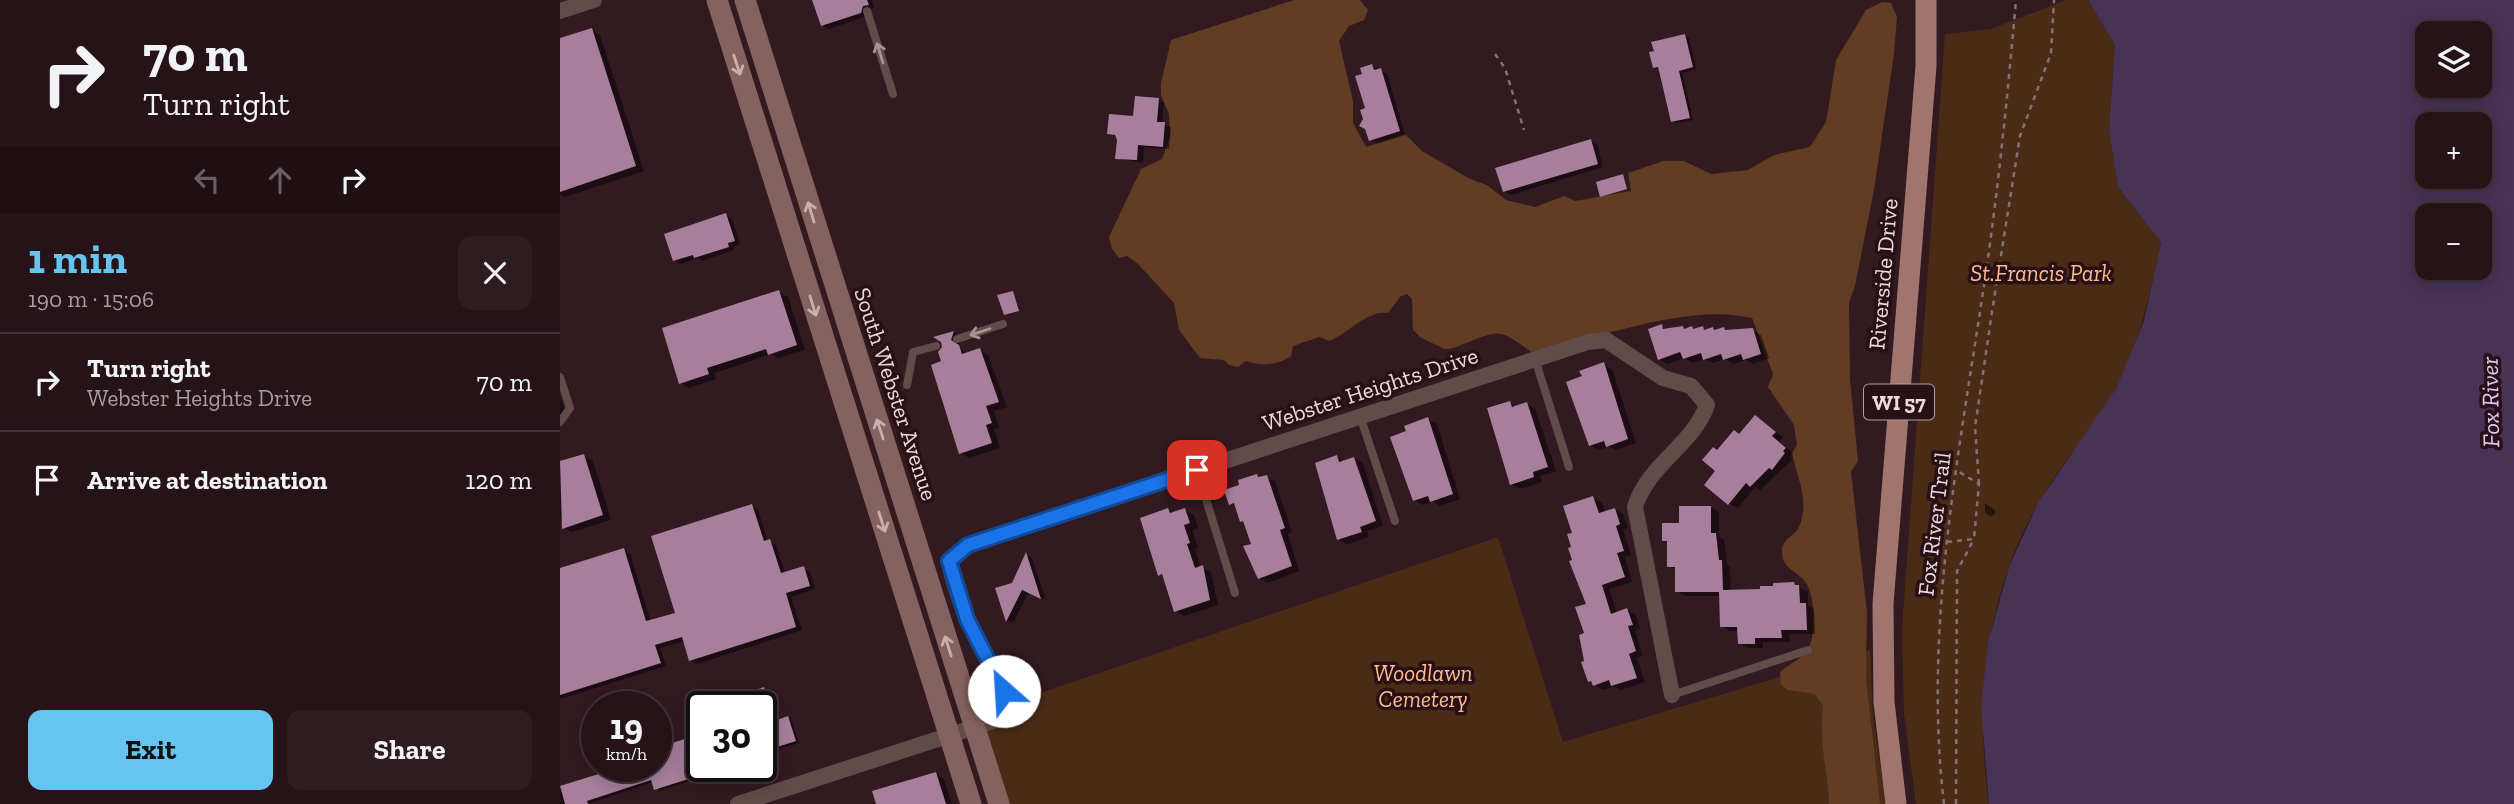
<!DOCTYPE html>
<html lang="en">
<head>
<meta charset="utf-8">
<style>
	body { margin:0; font-family:"Zilla Slab",serif; background:#2e1c21; color:#f1f3f6; height:100vh; display:flex; flex-direction:column; font-size:26px; white-space:nowrap }
	* { box-sizing:border-box; margin:0 }
	p { font-size:23px; color:#a49ea2 }
	.icon { flex:none; width:38px; height:38px; fill:none; stroke:currentColor; stroke-width:2; stroke-linecap:round; stroke-linejoin:round }
	.map { position:relative; flex:1; overflow:hidden }
	.side { display:flex; flex-direction:column; background:#261318; width:560px }
	.side>* { flex:none }
	.hud { background:#261318; color:#f1f3f6; overflow:hidden }
	.buttons { position:absolute; left:1855px; top:21px; display:grid; gap:14px }
	.buttons a { display:grid; place-items:center; width:77px; height:77px; border-radius:14px; background:#261318; box-shadow:0 4px 18px #0003,0 0 0 2px #423237; font-size:35px }
	.speed { position:absolute; left:21px; top:691px; display:flex; gap:14px; font-size:35px; font-weight:700; text-align:center }
	.speed>* { display:grid; place-content:center; width:91px; height:91px; border-radius:50%; background:#261318; box-shadow:0 4px 18px #0003,0 0 0 2px #423237; line-height:1 }
	.speed small { font-size:18px; font-weight:400 }
	.speed .limit { border:4px solid #111; border-radius:10px; background:#fff; color:#111 }
	.pin { position:absolute; display:grid; place-items:center; width:60px; height:60px; color:#fff; margin:-30px; border-radius:14px; box-shadow:0 4px 10px #0006 }
	.me { position:absolute; width:77px; margin:-38px; rotate:334deg; stroke-linejoin:round; filter:drop-shadow(0 0 5px #0008) }
	.turn { display:flex; align-items:center; gap:24px; height:147px; padding:0 28px; font-size:32px }
	.turn .icon { width:91px; height:91px; stroke-width:2.5 }
	.turn b { display:block; font-size:49px; line-height:60px }
	.lanes { display:flex; align-items:center; height:66px; padding:0 28px; background:#0003; justify-content:center; gap:35px; direction:ltr }
	.lanes .off { opacity:.35 }
	.round { display:grid; place-items:center; flex:none; width:74px; height:74px; border-radius:14px; background:#2e1c21 }
	.headline { display:flex; align-items:center; justify-content:space-between; height:119px; padding:0 28px }
	h1 { font-size:42px; font-weight:700; line-height:52px; color:#67c4ef }
	.button { display:flex; gap:14px; margin-top:auto; padding:14px 28px }
	.button a { flex:1; height:80px; border-radius:14px; background:#67c4ef; color:#111; font-size:28px; font-weight:700; line-height:80px; text-align:center }
	.button a+a { background:#2e1c21; color:#f1f3f6 }
	ul { padding:0; list-style:none }
	li { display:flex; align-items:center; gap:21px; height:98px; padding:0 28px; border-top:2px solid #423237 }
	li div { flex:1 }
	li b { display:block; font-size:26px }
	li em { font-style:normal }
	main { display:flex; flex:1; min-height:0 }
	.map>svg:first-child { display:block }
</style>
</head>
<body>
<main>
<section class="side">
<div class="hud">
<div class="turn"><svg class="icon" aria-label="right" viewBox="0 0 24 24"><path d="M7 20v-9h11M14 6l5 5-5 5"/></svg><div><b>70 m</b>Turn right</div></div>
<div class="lanes"><svg class="icon off" aria-label="left" viewBox="0 0 24 24"><path d="M17 20v-9H6M10 6l-5 5 5 5"/></svg><svg class="icon off" aria-label="ahead" viewBox="0 0 24 24"><path d="M12 20V5M6 11l6-6 6 6"/></svg><svg class="icon" aria-label="right" viewBox="0 0 24 24"><path d="M7 20v-9h11M14 6l5 5-5 5"/></svg></div>
</div>
<div class="headline"><div><h1>1 min</h1><p>190 m · 15:06</p></div><a class="round"><svg class="icon" aria-label="close" viewBox="0 0 24 24"><path d="M6 6l12 12M18 6L6 18"/></svg></a></div>
<ul>
<li><svg class="icon" aria-label="right" viewBox="0 0 24 24"><path d="M7 20v-9h11M14 6l5 5-5 5"/></svg><div><b>Turn right</b><p>Webster Heights Drive</p></div><em>70 m</em></li>
<li><svg class="icon" aria-label="arrive" viewBox="0 0 24 24"><path d="M6 21V4h12l-3 4 3 4H6"/></svg><div><b>Arrive at destination</b></div><em>120 m</em></li>
</ul>
<div class="button"><a>Exit</a><a>Share</a></div>
</section>
<div class="map">
<svg width="1954" height="804" viewBox="0 0 1954 804">
	<rect width="100%" height="100%" fill="#331920"/>
	<g fill="#4a2c16">
		<path d="M1506,0H1528L1555,45L1549,130L1558,187L1601,242C1590,291 1581,343 1556,388C1534,428 1502,462 1479,502C1426,593 1414,701 1429,804H1356L1344,714L1342,629L1385,34L1431,29Z"/>
		<polygon points="938,537 1003,742 1310,650 1313,716 1326,804 431,804 411,738 457,701"/>
	</g>
	<path fill="#603d23" d="M734,0H800L808,10L804,20L789,26L779,41L793,101V123L806,147L846,135L862,151L910,179L927,185L946,200L975,207L1004,196L1015,201L1071,191L1068,173L1103,161H1124L1151,174L1188,170L1214,155L1250,147L1266,122L1276,60L1306,10L1322,2L1331,3L1337,17L1334,54L1314,190L1295,286L1289,302L1290,379L1298,461L1291,472L1307,612L1306,679L1320,804H1269C1268,771 1258,739 1263,706L1255,694L1228,690L1221,685L1220,672C1228,665 1239,660 1246,652C1257,639 1256,594 1244,580C1235,570 1222,568 1222,552C1221,539 1235,536 1239,527C1250,501 1237,477 1232,453L1237,445L1234,425L1208,387L1213,374L1192,318C1128,302 1035,340 971,352C940,329 941,329 906,343C898,346 894,349 885,349L861,338L853,330L852,299L847,294L841,296L828,313C808,310 789,332 770,341L759,337L733,346L731,356C717,366 701,366 686,361L678,367L669,365L664,360L640,358L619,330L614,303L577,263L567,256L559,258L552,249L549,237L581,169L602,159L610,137L609,114L601,95V83L611,40Z"/>
	<path fill="#473356" fill-rule="evenodd" d="M1528,0H1954V804H1429L1421,706L1428,643L1449,567L1478,503L1557,387L1584,321L1601,242L1558,187L1549,130L1555,45ZM1867,33H1920V86H1867ZM1867,124H1920V177H1867ZM1867,215H1920V268H1867Z"/>
	<g fill="#0007">
		<polygon points="254,0 312,0 314,8 309,9 307,16 269,29 262,25"/>
		<polygon points="31,30 40,35 84,171 5,197 0,194 0,40"/>
		<polygon points="1125,36 1129,38 1136,69 1122,73 1133,120 1116,123 1112,121 1100,70 1095,67 1096,52"/>
		<polygon points="812,66 827,74 845,134 817,143 811,140 804,75"/>
		<polygon points="598,100 604,103 602,124 611,127 609,149 584,147 583,163 557,158 558,137 549,133"/>
		<polygon points="1030,141 1037,144 1043,167 951,195 944,191"/>
		<polygon points="165,215 172,219 180,244 173,247 174,250 142,261 137,258 121,264 115,260"/>
		<polygon points="219,292 228,297 245,350 218,358 211,354 155,373 156,379 129,388 121,383"/>
		<polygon points="1101,326 1108,330 1123,327 1136,330 1164,328 1169,332 1193,330 1201,335 1209,358 1193,364 1186,360 1173,364 1165,359 1153,363 1145,359 1133,363 1124,358 1108,364 1099,359"/>
		<polygon points="394,332 402,337 398,347 408,354 420,350 428,355 447,407 434,411 439,428 434,429 440,448 409,458 401,453 383,362 384,348 383,341 377,338"/>
		<polygon points="1043,364 1052,369 1076,443 1056,450 1049,446 1039,450 1030,445 1024,377"/>
		<polygon points="0,396 7,417 0,419"/>
		<polygon points="950,403 957,407 967,404 975,409 996,471 980,476 982,482 960,489 951,484"/>
		<polygon points="1196,417 1223,437 1219,442 1233,453 1230,457 1233,459 1200,490 1195,487 1178,508 1169,503 1157,471 1157,452 1180,436"/>
		<polygon points="868,419 877,424 900,499 880,506 873,501 863,505 854,500 848,432"/>
		<polygon points="24,456 33,461 51,520 12,532 3,527 0,516 0,463"/>
		<polygon points="777,457 785,462 794,458 803,463 823,526 807,531 809,537 787,544 779,539"/>
		<polygon points="697,476 715,481 732,532 728,534 739,571 708,583 699,578 694,562 689,559 685,547 693,545 677,507 670,503 681,486"/>
		<polygon points="1033,498 1042,503 1045,513 1055,509 1063,514 1068,528 1063,530 1071,555 1065,557 1072,582 1049,589 1057,613 1067,610 1076,615 1080,629 1075,631 1083,656 1077,658 1085,682 1061,690 1054,686 1043,690 1029,681 1026,662 1028,605 1013,548 1014,534"/>
		<polygon points="1425,503 1435,510 1435,514 1431,517 1425,513"/>
		<polygon points="192,506 198,510 208,542 216,545 225,574 243,568 250,572 255,589 231,597 242,630 137,664 131,660 125,641 100,648 106,666 0,699 0,570 63,550 70,554 91,622 117,614"/>
		<polygon points="1150,507 1159,512 1159,537 1164,540 1167,565 1170,566 1171,592 1202,591 1234,584 1248,592 1248,606 1254,609 1255,634 1229,634 1230,642 1203,642 1203,648 1188,648 1179,643 1179,631 1170,631 1162,626 1161,596 1125,596 1116,591 1116,570 1109,566 1109,542 1104,540"/>
		<polygon points="608,510 615,513 625,510 634,515 638,528 632,530 638,548 635,549 641,568 651,572 658,605 624,616 616,611 605,578 599,574"/>
		<polygon points="467,555 472,558 486,600 469,592 453,623 447,620 437,589 453,584"/>
		<polygon points="228,718 232,721 239,743 219,749 215,747"/>
		<polygon points="128,740 136,750 144,776 99,791 93,782 27,804 0,804 0,787 62,766 96,766 96,747"/>
		<polygon points="376,774 384,779 392,804 318,804"/>
	</g>
	<g fill="#a77f9c">
		<polygon points="252,0 307,0 309,5 303,6 301,13 261,26"/>
		<polygon points="32,28 76,166 0,192 0,38"/>
		<polygon points="1125,34 1133,67 1119,71 1130,118 1111,122 1100,75 1098,67 1093,68 1089,52 1094,51 1091,42"/>
		<polygon points="812,64 814,70 821,68 840,131 809,141 805,129 799,126 803,119 800,110 805,108 795,76 802,74 800,68"/>
		<polygon points="575,96 599,98 597,122 605,122 603,147 578,145 577,160 555,159 557,140 555,135 547,134 549,114 573,116"/>
		<polygon points="1031,139 1038,164 943,192 935,168"/>
		<polygon points="1063,174 1067,189 1040,197 1036,182"/>
		<polygon points="166,213 175,241 168,243 169,247 134,258 133,255 113,261 104,234"/>
		<polygon points="219,290 237,345 208,355 206,349 147,368 149,374 119,384 102,328"/>
		<polygon points="453,291 459,311 444,315 437,295"/>
		<polygon points="1102,324 1103,329 1123,326 1124,329 1132,326 1133,329 1143,326 1144,330 1153,327 1154,330 1164,327 1165,330 1193,328 1201,354 1183,360 1181,354 1163,360 1161,354 1143,360 1141,353 1123,359 1120,352 1098,360 1088,329"/>
		<polygon points="394,331 391,340 399,345 402,354 420,348 439,402 426,406 432,423 426,425 432,443 399,454 371,365 381,361 378,352 382,347 381,342 373,337"/>
		<polygon points="1044,362 1068,439 1046,447 1044,441 1029,446 1006,382 1022,376 1019,371"/>
		<polygon points="950,401 952,407 967,402 988,467 973,472 974,477 950,485 927,408"/>
		<polygon points="1195,415 1216,432 1212,436 1226,448 1223,451 1225,453 1212,470 1209,468 1190,487 1186,483 1168,505 1144,485 1155,471 1142,460 1153,447 1157,450 1174,430 1179,434"/>
		<polygon points="868,417 893,494 870,502 868,496 853,501 830,437 846,431 844,426"/>
		<polygon points="24,454 43,515 2,529 0,461"/>
		<polygon points="777,455 779,462 794,457 816,521 800,527 802,532 777,540 755,463"/>
		<polygon points="697,474 698,477 707,475 725,528 720,530 732,566 698,579 683,546 691,544 683,521 680,522 674,503 669,505 664,490 679,485 678,480"/>
		<polygon points="1033,496 1039,513 1055,508 1060,524 1056,526 1064,551 1057,553 1065,577 1042,585 1051,614 1067,608 1073,625 1068,626 1076,651 1069,654 1077,678 1051,686 1049,680 1033,686 1031,681 1028,682 1021,662 1024,661 1019,635 1024,633 1015,607 1026,604 1009,561 1012,560 1008,548 1011,547 1007,534 1012,533 1003,506"/>
		<polygon points="192,504 204,541 210,539 221,573 244,566 250,586 226,593 236,627 129,661 122,637 95,645 101,663 0,695 0,568 64,548 86,621 115,613 91,536"/>
		<polygon points="1119,506 1151,506 1151,533 1156,533 1159,560 1162,560 1163,590 1200,589 1200,586 1213,586 1213,583 1234,582 1235,585 1239,585 1240,603 1246,603 1247,630 1221,630 1222,638 1195,638 1195,644 1178,644 1177,627 1160,627 1159,592 1115,592 1115,567 1107,567 1107,541 1102,541 1102,523 1119,523"/>
		<polygon points="608,508 610,513 625,508 630,523 624,525 630,543 627,544 635,568 643,565 650,600 614,612 602,574 598,576 580,518"/>
		<polygon points="466,552 481,599 462,590 446,622 435,588 452,583"/>
		<polygon points="204,687 210,707 191,707 187,693"/>
		<polygon points="228,716 236,741 214,748 206,724"/>
		<polygon points="128,738 141,775 94,790 91,780 27,801 28,804 5,804 0,786 64,766 96,766 96,748"/>
		<polygon points="376,772 386,804 316,804 312,791"/>
	</g>
	<g fill="none" stroke-linecap="round" stroke-linejoin="round">
		<g stroke="#877075" stroke-width="2.5" stroke-dasharray="5 5" stroke-linecap="butt">
			<polyline points="935,54 945,68 964,130"/>
			<polyline points="1419,484 1415,427 1432,312 1460,136 1491,53 1494,0"/>
			<polyline points="1387,542 1414,539 1419,484 1396,470"/>
			<path d="M1384,804C1364,636 1396,470 1421,305C1437,203 1447,102 1456,0"/>
			<polyline points="1396,804 1397,571 1414,539"/>
		</g>
		<g stroke="#614c49" stroke-width="8">
			<polyline points="307,11 333,94"/>
			<polyline points="397,339 443,324"/>
			<polyline points="975,359 1009,467"/>
			<polyline points="0,377 10,408 0,422"/>
			<polyline points="347,385 353,352 376,346"/>
			<polyline points="800,416 835,521"/>
			<polyline points="637,470 675,593"/>
			<polyline points="1112,695 1248,650"/>
		</g>
		<g stroke="#614c49" stroke-width="16">
			<polyline points="0,11 34,0"/>
			<path d="M178,804L415,727L436,720L449,710L450,704C429,657 398,613 389,561L408,545L1028,342L1046,340L1103,378L1131,386L1147,405C1133,445 1088,464 1075,507L1112,695"/>
		</g>
		<g stroke="#84635e" stroke-width="21">
			<polyline points="157,0 411,804"/>
			<polyline points="185,0 439,804"/>
		</g>
		<polyline stroke="#9f756e" stroke-width="21" points="1336,804 1324,702 1323,604 1366,66 1366,0"/>
	</g>
	<defs><path id="oneway-shaft" d="M-6 0H5M1.5-3L5.5 0L1.5 3" fill="none" stroke-width="1.6" stroke-linecap="round" stroke-linejoin="round" transform="scale(1.75)"/></defs>
	<g stroke="#a79394">
		<use href="#oneway-shaft" transform="translate(320 53) rotate(-107)"/>
		<use href="#oneway-shaft" transform="translate(420 332) rotate(162)"/>
	</g>
	<g stroke="#c8b0b1">
		<use href="#oneway-shaft" transform="translate(177 65) rotate(72)"/>
		<use href="#oneway-shaft" transform="translate(251 212) rotate(-107)"/>
		<use href="#oneway-shaft" transform="translate(253 306) rotate(73)"/>
		<use href="#oneway-shaft" transform="translate(320 429) rotate(-108)"/>
		<use href="#oneway-shaft" transform="translate(322 522) rotate(72)"/>
		<use href="#oneway-shaft" transform="translate(388 646) rotate(-108)"/>
	</g>
	<g fill="none" stroke-linecap="round" stroke-linejoin="round">
		<defs>
			<polyline id="route" points="444,691 407,619 389,561 408,545 637,470"/>
		</defs>
		<use href="#route" stroke="#114b97" stroke-width="18"/>
		<use href="#route" stroke="#1a73e8" stroke-width="12"/>
	</g>
	<g text-anchor="middle" dominant-baseline="central" stroke-width="7" stroke-linejoin="round" paint-order="stroke">
		<rect fill="#291017" stroke="#b29da2" stroke-width="2" x="1304" y="384.5" width="70" height="35" rx="5"/>
		<g font-size="21" font-weight="bold" fill="#eddade">
			<text x="1339" y="402">WI 57</text>
		</g>
		<g font-size="23" font-style="italic" fill="#fcbd90" stroke="#291017">
			<text x="1481" y="273">St.Francis Park</text>
			<text x="863" y="673">Woodlawn<tspan x="863" dy="26">Cemetery</tspan></text>
		</g>
		<g font-size="23" fill="#eddade" stroke="#291017">
			<text transform="translate(1323 274) rotate(-85)">Riverside Drive</text>
			<text transform="translate(810 389) rotate(-18)">Webster Heights Drive</text>
			<text transform="translate(336 394) rotate(72)">South Webster Avenue</text>
			<text transform="translate(1374 524) rotate(-83)">Fox River Trail</text>
		</g>
		<g font-size="24" font-style="italic" fill="#e1c5f7" stroke="#291017">
			<text transform="translate(1930 402) rotate(-91)">Fox River</text>
		</g>
	</g>
</svg>
<div class="buttons">
<a><svg class="icon" aria-label="layers" viewBox="0 0 24 24"><path d="M12 4l9 5-9 5-9-5zM3 14l9 5 9-5"/></svg></a>
<a>+</a>
<a>−</a>
</div>
<div class="speed"><div>19<small>km/h</small></div><div class="limit">30</div></div>
<div class="pin" style="left:637px;top:470px;background:#d93025"><svg class="icon" aria-label="arrive" viewBox="0 0 24 24"><path d="M6 21V4h12l-3 4 3 4H6"/></svg></div>
<svg class="me" style="left:444px;top:691px" viewBox="-20 -20 40 40"><circle r="19" fill="#fff"/><path d="M0-13L10 11 0 6-10 11z" fill="#1a73e8"/></svg>
</div>
</main>
</body>
</html>
